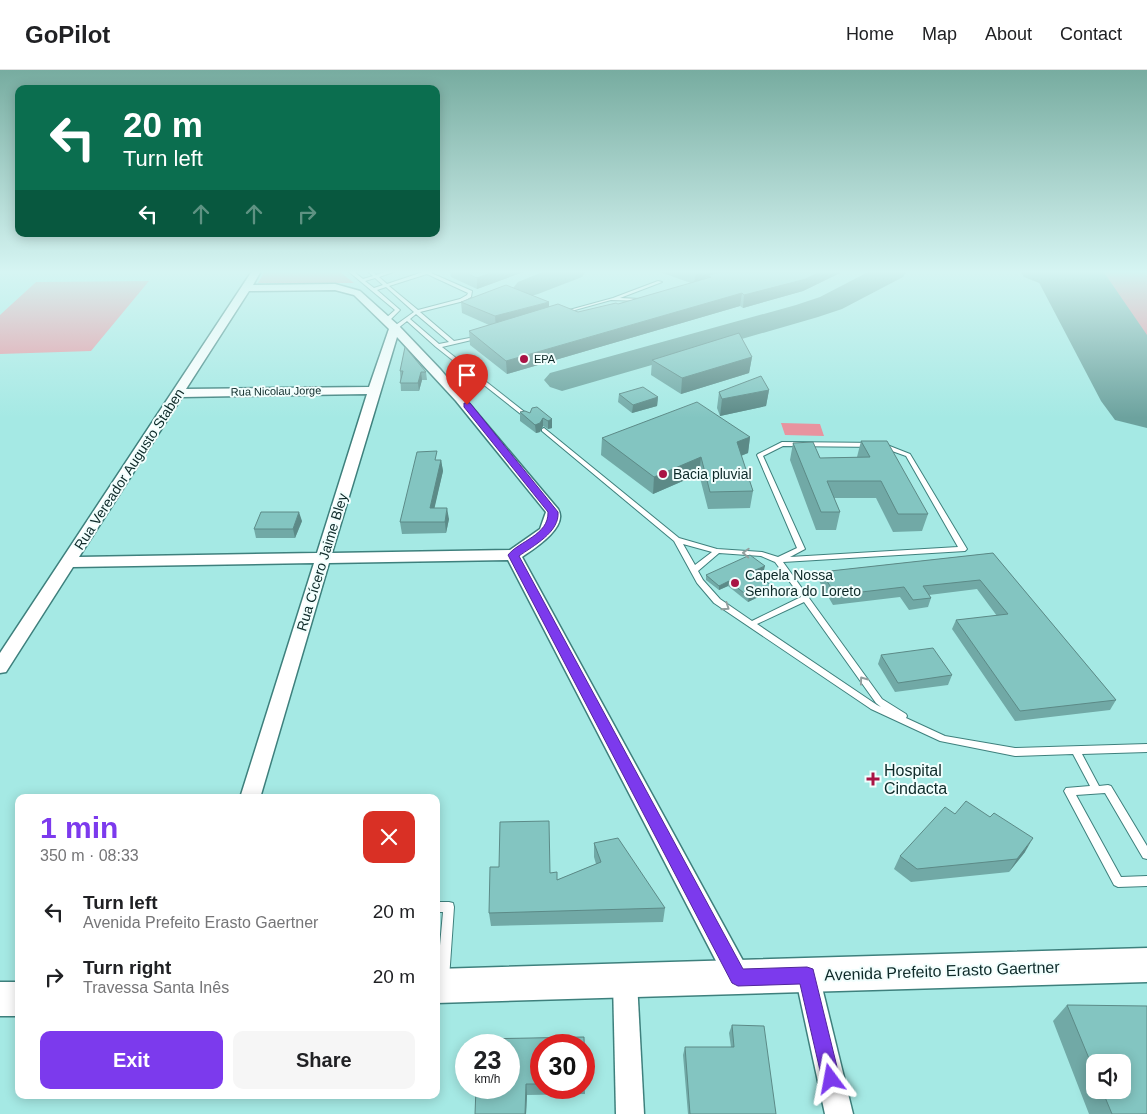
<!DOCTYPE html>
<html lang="en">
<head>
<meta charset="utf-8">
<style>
	body { margin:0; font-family:Arial,sans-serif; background:#f6f6f6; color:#202124; height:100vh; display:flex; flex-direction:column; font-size:19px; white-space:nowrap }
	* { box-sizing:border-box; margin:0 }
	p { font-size:16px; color:#757577 }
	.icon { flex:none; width:28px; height:28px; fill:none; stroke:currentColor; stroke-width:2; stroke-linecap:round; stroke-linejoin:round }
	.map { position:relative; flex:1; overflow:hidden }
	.sheet { position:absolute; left:15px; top:724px; width:425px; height:305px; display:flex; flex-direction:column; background:#fff; border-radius:10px; box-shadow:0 2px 12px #0003 }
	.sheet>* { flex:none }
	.guide { position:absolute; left:15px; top:15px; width:425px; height:152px; border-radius:10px; box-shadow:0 2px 12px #0003; background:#0b6e4f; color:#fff; overflow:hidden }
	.tools { position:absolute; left:1086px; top:984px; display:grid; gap:10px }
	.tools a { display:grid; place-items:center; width:45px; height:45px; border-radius:10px; background:#fff; box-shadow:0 2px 12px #0003; font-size:25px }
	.speed { position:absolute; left:455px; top:964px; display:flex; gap:10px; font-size:25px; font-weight:700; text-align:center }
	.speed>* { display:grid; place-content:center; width:65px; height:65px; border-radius:50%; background:#fff; box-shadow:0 2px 12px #0003; line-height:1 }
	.speed small { font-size:12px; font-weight:400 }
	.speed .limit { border:8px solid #d22; background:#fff; color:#111 }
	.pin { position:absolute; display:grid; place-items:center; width:42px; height:42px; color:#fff; margin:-51px -21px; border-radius:50% 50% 50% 0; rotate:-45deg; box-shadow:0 0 5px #0007 }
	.pin .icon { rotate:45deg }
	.me { position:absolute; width:55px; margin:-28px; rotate:347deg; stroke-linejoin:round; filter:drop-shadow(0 0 4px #0008) }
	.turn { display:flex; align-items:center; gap:18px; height:105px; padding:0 25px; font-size:22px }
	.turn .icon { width:65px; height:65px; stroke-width:2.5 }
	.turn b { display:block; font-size:35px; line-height:42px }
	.lanes { display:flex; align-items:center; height:48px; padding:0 25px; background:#0003; justify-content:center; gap:25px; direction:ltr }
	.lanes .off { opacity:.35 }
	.round { display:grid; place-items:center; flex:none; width:52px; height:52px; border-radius:10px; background:#f6f6f6 }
	.headline { display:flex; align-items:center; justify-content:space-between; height:85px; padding:0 25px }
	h1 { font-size:30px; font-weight:600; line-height:38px; color:#7c3aed }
	.action { display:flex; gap:10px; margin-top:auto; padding:10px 25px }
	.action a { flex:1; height:58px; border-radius:10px; background:#7c3aed; color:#fff; font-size:20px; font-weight:600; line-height:58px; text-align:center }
	.action a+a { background:#f6f6f6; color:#202124 }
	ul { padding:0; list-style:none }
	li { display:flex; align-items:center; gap:15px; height:65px; padding:0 25px }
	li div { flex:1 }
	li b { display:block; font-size:19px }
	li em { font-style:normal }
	header { display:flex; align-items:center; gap:30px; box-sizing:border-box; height:70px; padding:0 25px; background:#fff; border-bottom:1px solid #e0e0e0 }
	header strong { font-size:24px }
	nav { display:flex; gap:28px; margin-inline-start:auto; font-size:18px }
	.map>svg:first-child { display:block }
</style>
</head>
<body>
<header>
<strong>GoPilot</strong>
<nav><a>Home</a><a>Map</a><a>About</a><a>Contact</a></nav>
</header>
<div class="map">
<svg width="1147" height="1044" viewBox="0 0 1147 1044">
	<rect width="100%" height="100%" fill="#a5e9e4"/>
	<g fill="#e8939f">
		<polygon points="265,201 339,201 354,213 258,213"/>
		<polygon points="1092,201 1147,201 1147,289"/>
		<polygon points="149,211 91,281 0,284 0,245 36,212"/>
		<polygon points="781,353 820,354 824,366 785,365"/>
	</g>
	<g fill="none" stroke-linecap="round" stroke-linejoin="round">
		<g fill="#6ca29e" fill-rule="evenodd">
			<polygon points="545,201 586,201 582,207 538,224 528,227 518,224 513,218 518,212"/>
			<polygon points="870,201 907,201 903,207 842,239 818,247 562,321 550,317 544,310 550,303 796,235 820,227"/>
			<path d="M1020,201C1051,201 1079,199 1099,228L1094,234L1084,237L1074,234L1052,218L1024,207Z"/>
		</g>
		<polygon fill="#6ca29e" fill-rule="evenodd" points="1033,201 1103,201 1147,265 1147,358 1115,350 1101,331"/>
		<defs>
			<g id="service">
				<path d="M348,201H353L363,209L373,206L367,201H372L376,205L388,201H396L379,207L387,214L426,201H434L431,203L472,221L471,227L464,231L420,242L454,271L480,266V268L442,277L531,347V349H527L436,277L407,251L397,259H393V257L414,242L386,217L377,220L400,240L389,251H385V249L395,240ZM427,204L468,223L467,225L460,229L418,240L389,216ZM375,208L383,215L374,218L365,211ZM416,244L449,272L439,274L410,249Z"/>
				<polygon points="658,211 662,212 620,228 640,229 642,230 642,231 611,230 564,243 562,242 613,228"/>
				<path d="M544,358L679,468L717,479L762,482L778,487L797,478L757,385L758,384L782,372L882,373L910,384L967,479L965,481L783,492L882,629L906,644L907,646L906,648L945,666L1015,678L1147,674V682L1082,684L1099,716L1108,715L1111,716L1147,776V789L1143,788L1105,723L1076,725L1121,807L1147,806V816L1118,817L1114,815L1064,721L1066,718L1090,716L1073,684L1015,686L940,671L871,639L714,533L697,513L674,471L542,361V359ZM783,376L881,377L906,386L958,477L790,487L805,479L763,386ZM683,474L712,482L695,495ZM719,483L761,486L775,492L801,527L752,551L720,529L703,510L698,501ZM804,532L876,633L881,637L877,635L757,554Z"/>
				<polygon points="436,832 449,832 453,833 454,837 449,909 447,913 443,915 439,913 437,909 443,842 436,842"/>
			</g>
			<g id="minor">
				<path d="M252,201H261L253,215L335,214L360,221L399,256L440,299L558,439C569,457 534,479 522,487L747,898L750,907L747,916L738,919L729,916L508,490L329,493L260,728H240L314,493L73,497L6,602L0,603V583ZM335,220L354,225L389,259L369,317L186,319L249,221ZM397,267L456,331L546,442L540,459L510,480L332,483ZM367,324L317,483L79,487L182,327Z"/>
				<polygon points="807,893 816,896 819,905 853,1044 825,1044 795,905 798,896"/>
				<polygon points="625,899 634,902 637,911 644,1044 616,1044 613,911 616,902"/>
			</g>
			<g id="secondary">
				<polygon points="1147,878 1147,912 436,933 436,899"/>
				<rect x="0" y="912" width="19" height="34"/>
			</g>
		</defs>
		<use href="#service" stroke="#3e807d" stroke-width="2"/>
		<use href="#minor" stroke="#3e807d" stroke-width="3"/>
		<use href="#secondary" stroke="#3e807d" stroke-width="3"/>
		<use href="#service" fill="#fff" fill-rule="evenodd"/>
		<use href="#minor" fill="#fff" fill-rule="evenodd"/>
		<use href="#secondary" fill="#fff" fill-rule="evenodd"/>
	</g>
	<g fill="#71a9a6" fill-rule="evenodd">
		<polygon points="450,201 526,201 477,219 451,207"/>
		<polygon points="657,201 840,201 840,203 803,221 743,238 740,236 507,304 470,275 469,261 489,255 462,243 461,232 549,237 578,242 618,234 691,213"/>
		<polygon points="752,287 749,303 681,324 651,305 652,290"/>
		<polygon points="400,301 426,302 427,310 422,310 419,321 401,321"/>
		<polygon points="769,320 766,336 720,346 717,338 719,322"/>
		<polygon points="619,324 658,327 657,336 632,343 618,332"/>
		<polygon points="520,342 552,349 552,358 548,359 543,356 540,362 536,363 520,351"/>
		<polygon points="750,367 748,383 741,386 753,421 750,438 708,439 699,404 653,424 601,385 602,368"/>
		<polygon points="861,371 928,444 922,461 893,462 876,428 834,428 840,442 836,460 816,460 790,390 793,373 820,388 857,387"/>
		<polygon points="438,390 441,390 443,401 434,438 449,449 446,463 402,464 400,452"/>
		<polygon points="302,451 295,468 256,468 254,459"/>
		<polygon points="993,483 1116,630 1110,640 1015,651 952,559 956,550 997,546 977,519 929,525 931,528 928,537 909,540 900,527 833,535 819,511 821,502"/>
		<polygon points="764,500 756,504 771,521 748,532 728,516 719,520 706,510 706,505"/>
		<polygon points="881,585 952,605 948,615 895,622 878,594"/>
		<polygon points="955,744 1025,782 1009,802 911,812 894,799 900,786"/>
		<polygon points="594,773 665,838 663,852 491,856 489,843 550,803 557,810 596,794 594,787"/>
		<path d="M1067,935L1147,1044H1089L1053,951ZM1095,992L1122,1020H1095Z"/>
		<polygon points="732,955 776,1044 688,1044 683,985 685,977 731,977 729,963"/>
		<path d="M584,967L585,1024L527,1025L526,1044H475L476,1018H509V975H479V969ZM541,975H584V1018H541Z"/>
	</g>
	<g fill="#5c8a87">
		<polygon points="496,201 526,201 477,219 477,208"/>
		<polygon points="698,201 745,201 711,207 706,206 705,212 694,214 696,202"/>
		<polygon points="821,201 840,201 840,203 803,221 743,238 744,225"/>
		<polygon points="742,223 740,236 507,304 506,291"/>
		<polygon points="549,232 549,243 496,258 495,246"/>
		<polygon points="752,287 749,303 681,324 682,308"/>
		<polygon points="421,302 422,310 419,321 418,313"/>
		<polygon points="769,320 766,336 720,346 722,329"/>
		<polygon points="658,327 657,336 632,343 633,335"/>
		<polygon points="543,348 543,356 540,362 536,363 535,355"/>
		<polygon points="552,349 552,358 548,359 548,351"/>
		<polygon points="750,367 748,383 735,388 737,372"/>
		<polygon points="701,387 699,404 653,424 654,407"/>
		<polygon points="441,390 443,401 432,449 430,438"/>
		<polygon points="447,438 449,449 446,463 445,452"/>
		<polygon points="299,442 302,451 295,468 293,459"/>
		<polygon points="765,496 764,500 752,506 753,501"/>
		<polygon points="729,511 728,516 719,520 719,516"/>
		<polygon points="772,516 771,521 748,532 749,527"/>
		<polygon points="1033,768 1025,782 1009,802 1017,789"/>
		<polygon points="526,1014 527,1025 526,1044 525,1044"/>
	</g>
	<g fill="#83c5c1" stroke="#5c8a87">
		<polygon points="461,201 496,201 477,208"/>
		<polygon points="722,201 821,201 806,209 744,225 742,223 506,291 469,261 558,234 578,242 616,233 618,234 711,207 706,206"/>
		<polygon points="506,215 549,232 495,246 461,232"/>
		<polygon points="739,263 752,287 682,308 652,290"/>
		<polygon points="405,277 426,302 421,302 418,313 400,313 403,301 400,301"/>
		<polygon points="761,306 769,320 722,329 719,322"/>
		<polygon points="643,317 658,327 633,335 619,324"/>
		<polygon points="697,332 750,367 737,372 753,421 710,422 701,387 654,407 602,368"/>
		<polygon points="537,337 552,349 548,351 543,348 540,353 535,355 520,342 525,341 530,343 532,338"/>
		<polygon points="861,371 887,371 928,444 898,444 881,411 827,411 840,442 821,442 793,373 813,372 820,388 870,387"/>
		<polygon points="437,381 435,390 441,390 430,438 447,438 445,452 400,452 417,382"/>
		<polygon points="261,442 299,442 293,459 254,459"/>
		<polygon points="993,483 1116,630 1020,641 956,550 1008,544 980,510 923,516 931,528 913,530 904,517 836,525 821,502"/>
		<polygon points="750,485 765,496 753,501 772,516 749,527 729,511 719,516 706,505"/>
		<polygon points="933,578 952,605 898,613 881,585"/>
		<polygon points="966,731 990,747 994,743 1033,768 1017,789 917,799 900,786 945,737 955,744"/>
		<polygon points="549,751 550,803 557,802 557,810 601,792 594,773 618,768 665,838 489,843 490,797 499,797 500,752"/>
		<polygon points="1067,935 1147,936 1147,1044 1112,1044 1102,1020 1122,1020 1122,992 1095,992 1095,1003"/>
		<polygon points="732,955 764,956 776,1044 690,1044 685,977 734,977"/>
		<polygon points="584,967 585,1013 584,1013 584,975 541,975 541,1014 526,1014 525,1044 475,1044 476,1018 509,1018 509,975 479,975 479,969"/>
	</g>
	<defs><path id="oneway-chevron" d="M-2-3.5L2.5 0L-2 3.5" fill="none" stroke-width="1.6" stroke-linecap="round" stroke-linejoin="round" transform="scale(1.25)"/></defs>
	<g stroke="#929f9e">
		<use href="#oneway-chevron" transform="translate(746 483) rotate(-177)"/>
		<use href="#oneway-chevron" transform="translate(726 537) rotate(34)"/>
		<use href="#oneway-chevron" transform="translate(863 610) rotate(-126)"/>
	</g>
	<linearGradient id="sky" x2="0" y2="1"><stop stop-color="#77aca0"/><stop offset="0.58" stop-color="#d6f5f3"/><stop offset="1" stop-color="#d6f5f3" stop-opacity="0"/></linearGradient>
	<rect width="1147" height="348" fill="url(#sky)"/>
	<path fill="#7c3aed" stroke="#51269a" d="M464,333H470L558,442C560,462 533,476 519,486L743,899L807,897L813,899L840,1009L838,1016L831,1019L824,1016L822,1009L800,914L738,916L732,913L508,485C519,471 549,465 548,442L464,337Z"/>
	<g fill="#a91445" stroke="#f1fefd" stroke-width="2">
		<circle cx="524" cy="289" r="5"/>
		<circle cx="663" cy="404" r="5"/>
		<circle cx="735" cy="513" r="5"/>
		<path d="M870.5 701.5h5v5h5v5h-5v5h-5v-5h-5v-5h5z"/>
	</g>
	<g text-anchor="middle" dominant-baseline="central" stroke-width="4" stroke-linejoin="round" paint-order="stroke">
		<g font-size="11" fill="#0d2928" stroke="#f1fefd" text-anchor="start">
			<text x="534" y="289">EPA</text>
		</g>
		<g font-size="11" fill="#0d2928" stroke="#f1fefd">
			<text transform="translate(276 321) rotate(-1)">Rua Nicolau Jorge</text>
		</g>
		<g font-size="14" fill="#0d2928" stroke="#f1fefd">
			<text transform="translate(129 399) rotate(-57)">Rua Vereador Augusto Staben</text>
			<text transform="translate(322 492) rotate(-73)">Rua Cícero Jaime Bley</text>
		</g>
		<g font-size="14" fill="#0d2928" stroke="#f1fefd" text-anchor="start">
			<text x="673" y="404">Bacia pluvial</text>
			<text x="745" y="505">Capela Nossa<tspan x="745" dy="16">Senhora do Loreto</tspan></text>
		</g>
		<g font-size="16" fill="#0d2928" stroke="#f1fefd" text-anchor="start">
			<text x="884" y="700">Hospital<tspan x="884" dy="18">Cindacta</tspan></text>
		</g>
		<g font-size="16" fill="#0d2928" stroke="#f1fefd">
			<text transform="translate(942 901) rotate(-2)">Avenida Prefeito Erasto Gaertner</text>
		</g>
	</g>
</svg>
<div class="tools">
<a><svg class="icon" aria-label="sound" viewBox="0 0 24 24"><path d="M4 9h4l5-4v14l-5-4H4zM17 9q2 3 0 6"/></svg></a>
</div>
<div class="speed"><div>23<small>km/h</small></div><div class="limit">30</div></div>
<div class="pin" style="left:467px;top:335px;background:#d93025"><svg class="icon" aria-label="arrive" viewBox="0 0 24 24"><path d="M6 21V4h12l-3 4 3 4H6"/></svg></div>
<svg class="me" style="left:831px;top:1009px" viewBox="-20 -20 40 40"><path d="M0-17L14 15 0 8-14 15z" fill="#7c3aed" stroke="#fff" stroke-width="4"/></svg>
<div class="guide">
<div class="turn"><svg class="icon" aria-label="left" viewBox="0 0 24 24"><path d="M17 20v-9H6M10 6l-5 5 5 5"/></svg><div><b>20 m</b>Turn left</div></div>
<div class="lanes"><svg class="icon" aria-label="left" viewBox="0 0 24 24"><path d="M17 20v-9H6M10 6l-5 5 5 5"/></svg><svg class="icon off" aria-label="ahead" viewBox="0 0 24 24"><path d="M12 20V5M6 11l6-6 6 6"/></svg><svg class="icon off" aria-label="ahead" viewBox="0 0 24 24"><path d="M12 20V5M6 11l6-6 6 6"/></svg><svg class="icon off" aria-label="right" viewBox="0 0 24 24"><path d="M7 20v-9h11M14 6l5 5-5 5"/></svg></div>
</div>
<section class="sheet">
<div class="headline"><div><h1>1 min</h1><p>350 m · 08:33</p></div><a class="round" style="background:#d93025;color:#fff"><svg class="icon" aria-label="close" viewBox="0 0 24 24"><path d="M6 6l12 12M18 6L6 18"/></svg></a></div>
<ul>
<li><svg class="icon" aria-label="left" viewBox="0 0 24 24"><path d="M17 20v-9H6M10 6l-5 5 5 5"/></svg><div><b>Turn left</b><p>Avenida Prefeito Erasto Gaertner</p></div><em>20 m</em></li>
<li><svg class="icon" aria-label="right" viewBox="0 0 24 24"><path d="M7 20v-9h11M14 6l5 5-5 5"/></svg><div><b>Turn right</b><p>Travessa Santa Inês</p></div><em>20 m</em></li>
</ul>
<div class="action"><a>Exit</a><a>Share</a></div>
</section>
</div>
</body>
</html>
